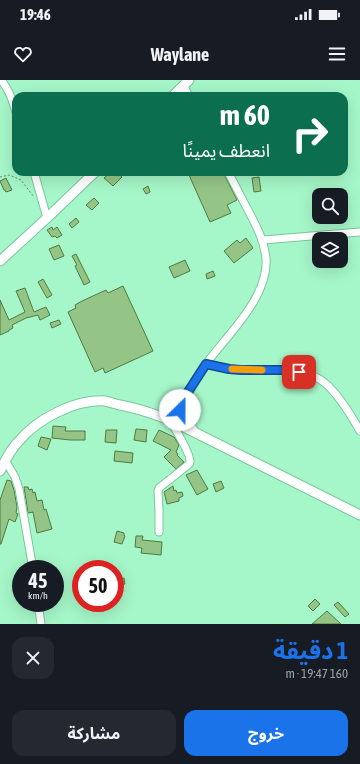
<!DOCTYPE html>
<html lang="ar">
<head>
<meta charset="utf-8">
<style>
	body { margin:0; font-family:"Asap Condensed","Noto Sans Arabic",sans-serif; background:#242831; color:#f1f3f6; direction:rtl; height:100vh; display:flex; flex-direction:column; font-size:15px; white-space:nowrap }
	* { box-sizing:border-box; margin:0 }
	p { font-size:13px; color:#9ea1a6 }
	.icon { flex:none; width:22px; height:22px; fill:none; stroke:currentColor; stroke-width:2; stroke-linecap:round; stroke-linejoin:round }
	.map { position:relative; height:544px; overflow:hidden; direction:ltr }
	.panel { display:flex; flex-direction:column; background:#171b24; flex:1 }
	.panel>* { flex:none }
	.hud { position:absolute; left:12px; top:12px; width:336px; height:84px; border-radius:12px; box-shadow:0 4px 16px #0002; direction:rtl; background:#0b6e4f; color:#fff; overflow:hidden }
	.controls { position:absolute; left:312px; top:108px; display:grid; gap:8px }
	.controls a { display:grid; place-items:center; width:36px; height:36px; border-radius:8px; background:#171b24; box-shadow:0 4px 16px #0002; font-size:20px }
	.speed { position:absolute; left:12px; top:480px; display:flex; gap:8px; font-size:20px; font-weight:700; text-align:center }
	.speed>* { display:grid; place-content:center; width:52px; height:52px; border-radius:50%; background:#171b24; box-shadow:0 4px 16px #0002; line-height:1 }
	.speed small { font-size:10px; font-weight:400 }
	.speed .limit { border:6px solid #d22; background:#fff; color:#111 }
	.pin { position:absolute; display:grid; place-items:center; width:34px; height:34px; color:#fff; margin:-17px; border-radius:8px; box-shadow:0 2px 6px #0006 }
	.me { position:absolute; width:44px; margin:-22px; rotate:23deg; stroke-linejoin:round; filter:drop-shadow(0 0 3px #0008) }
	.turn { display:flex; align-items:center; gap:14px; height:84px; padding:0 12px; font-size:18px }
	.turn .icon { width:52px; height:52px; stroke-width:2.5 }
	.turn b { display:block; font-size:28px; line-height:34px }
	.round { display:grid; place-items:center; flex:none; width:42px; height:42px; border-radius:12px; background:#242831 }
	.head { display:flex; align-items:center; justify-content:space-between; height:68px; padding:0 12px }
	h1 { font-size:24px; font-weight:700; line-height:30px; color:#1a73e8 }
	.button { display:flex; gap:8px; margin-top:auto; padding:8px 12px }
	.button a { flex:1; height:46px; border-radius:12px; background:#1a73e8; color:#fff; font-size:16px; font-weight:700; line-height:46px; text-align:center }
	.button a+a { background:#242831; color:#f1f3f6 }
	.status { display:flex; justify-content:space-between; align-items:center; height:28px; padding:0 20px; background:#171b24; direction:ltr }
	.status svg { height:11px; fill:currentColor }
	header { display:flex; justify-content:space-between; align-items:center; height:52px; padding:0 12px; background:#171b24; font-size:18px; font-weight:700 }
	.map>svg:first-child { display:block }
</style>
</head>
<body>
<div class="status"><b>19:46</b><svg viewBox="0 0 49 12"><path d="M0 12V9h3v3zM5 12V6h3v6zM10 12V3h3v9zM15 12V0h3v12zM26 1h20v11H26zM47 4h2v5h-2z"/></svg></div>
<header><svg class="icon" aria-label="menu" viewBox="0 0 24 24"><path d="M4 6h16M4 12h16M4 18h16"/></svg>Waylane<svg class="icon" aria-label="heart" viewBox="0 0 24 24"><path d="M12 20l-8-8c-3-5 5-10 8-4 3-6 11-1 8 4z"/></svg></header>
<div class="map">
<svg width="360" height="544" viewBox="0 0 360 544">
	<rect width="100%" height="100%" fill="#a5f6c8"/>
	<g fill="#94c586" stroke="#4e7b3f">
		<polygon points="111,92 116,92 122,97 113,106 104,98"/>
		<polygon points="195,92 223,92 237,120 227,125 231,133 210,142 189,95"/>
		<polygon points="259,97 261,111 254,112 252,98"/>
		<polygon points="6,98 12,110 6,112 5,110 4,110 0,101"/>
		<polygon points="148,106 150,112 146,114 143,109"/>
		<polygon points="94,118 99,123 92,130 86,125"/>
		<polygon points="76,138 79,142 72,148 69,144"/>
		<polygon points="52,147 53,150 57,147 62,155 57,158 55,156 52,157 47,150"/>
		<polygon points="246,158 253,168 234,183 224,171 237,160 240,163"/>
		<polygon points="59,165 64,176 54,180 49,169"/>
		<polygon points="76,174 90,202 84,205 75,186 77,185 72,176"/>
		<polygon points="185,180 190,191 174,198 169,187"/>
		<polygon points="213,191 215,196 207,199 206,194"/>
		<polygon points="43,199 52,215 47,218 38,202"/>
		<polygon points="123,206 153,271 105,293 103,288 95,292 68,232 76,228 75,225 82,221 106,210 108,213"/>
		<polygon points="25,208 34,232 46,227 50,235 40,240 38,235 26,238 12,245 13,248 9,250 9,251 0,255 0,220 9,240 25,232 16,211"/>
		<polygon points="59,240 61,244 52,248 50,243"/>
		<polygon points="53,346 66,347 65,351 85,351 85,360 70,360 52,358"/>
		<polygon points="136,349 147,350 146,362 134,360"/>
		<polygon points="106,350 117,350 116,363 105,362"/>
		<polygon points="159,350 174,357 179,365 176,372 178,374 177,375 184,382 176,389 164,377 171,370 153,361"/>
		<polygon points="41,357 51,359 47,370 38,366"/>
		<polygon points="115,371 133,373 132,383 114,381"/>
		<polygon points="197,390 208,409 197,415 186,395"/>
		<polygon points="7,400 11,401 14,410 17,427 16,433 18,434 15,442 9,439 1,464 0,464 0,420"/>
		<polygon points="221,401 224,408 216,412 213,404"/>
		<polygon points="173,406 174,411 176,410 177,413 182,412 183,416 179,418 179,421 167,424 164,412"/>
		<polygon points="24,407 28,407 29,410 32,409 33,413 35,412 37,421 42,420 44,430 46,429 52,449 37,453 33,432 28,433"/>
		<polygon points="117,451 124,453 124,455 125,456 122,464 114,462"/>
		<polygon points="136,456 143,456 142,460 162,462 161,475 141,473 142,468 135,467"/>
		<polygon points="124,498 125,504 121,505 120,499"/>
		<polygon points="315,519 320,524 313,531 308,526"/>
		<polygon points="338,522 349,534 345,537 334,525"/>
		<polygon points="327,531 341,544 312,544"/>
	</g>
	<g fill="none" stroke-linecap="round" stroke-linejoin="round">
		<defs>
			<g id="minor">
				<path d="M1,0C9,9 13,21 16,32"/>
				<polyline points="183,5 189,16"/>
				<polyline points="34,92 47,138"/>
				<polyline points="263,160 360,152"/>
				<path d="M206,284C217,286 228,289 239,290C266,292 297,285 321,300C336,310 351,335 360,351"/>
				<polyline points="5,380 15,397 19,409 33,489"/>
				<path d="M159,452V430L158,411L159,408L188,385C189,384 190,383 190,382C191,374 174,347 170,340C182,321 193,302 206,284C228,254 269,217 266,178C264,160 256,145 248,130C241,117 235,105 228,92"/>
				<polyline points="38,523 41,544"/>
			</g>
			<g id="secondary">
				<polyline points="173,16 189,0"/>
				<polyline points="0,181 47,138 95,92"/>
				<polyline points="179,326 184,338 193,350"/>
				<path d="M0,391C5,381 10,370 18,362C37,339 75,319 105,321C110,322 115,324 120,325C137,328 154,334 170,340L360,435"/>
			</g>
		</defs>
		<use href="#minor" stroke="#79c89c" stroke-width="9"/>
		<use href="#secondary" stroke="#79c89c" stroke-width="11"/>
		<polyline stroke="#5a9273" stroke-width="1" stroke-dasharray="2 2" stroke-linecap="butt" points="0,97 9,95 21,100 34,117"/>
		<use href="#minor" stroke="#fff" stroke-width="7"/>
		<use href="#secondary" stroke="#fff" stroke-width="9"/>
	</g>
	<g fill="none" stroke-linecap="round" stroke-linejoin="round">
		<defs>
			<polyline id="route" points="180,330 179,326 206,284 229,289 241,290 282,290 299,292"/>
		</defs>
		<use href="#route" stroke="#114b97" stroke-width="10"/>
		<use href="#route" stroke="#1a73e8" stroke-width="7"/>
		<polyline stroke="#f59e0b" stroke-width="7" points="232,289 262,290"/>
	</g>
</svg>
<div class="controls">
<a><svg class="icon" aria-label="search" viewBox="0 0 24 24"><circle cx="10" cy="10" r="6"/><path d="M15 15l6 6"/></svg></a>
<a><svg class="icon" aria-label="layers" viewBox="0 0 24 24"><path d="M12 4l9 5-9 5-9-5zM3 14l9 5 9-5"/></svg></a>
</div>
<div class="speed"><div>45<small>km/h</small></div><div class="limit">50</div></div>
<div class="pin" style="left:299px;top:292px;background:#d93025"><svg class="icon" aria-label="arrive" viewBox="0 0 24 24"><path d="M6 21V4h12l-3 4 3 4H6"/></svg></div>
<svg class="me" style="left:180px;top:330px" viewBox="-20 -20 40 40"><circle r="19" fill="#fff"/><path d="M0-13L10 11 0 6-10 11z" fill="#1a73e8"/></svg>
<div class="hud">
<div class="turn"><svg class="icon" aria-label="right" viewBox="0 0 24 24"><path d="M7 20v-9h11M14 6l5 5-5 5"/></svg><div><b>60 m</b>انعطف يمينًا</div></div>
</div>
</div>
<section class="panel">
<div class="head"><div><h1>1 دقيقة</h1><p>160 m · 19:47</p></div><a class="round"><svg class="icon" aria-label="close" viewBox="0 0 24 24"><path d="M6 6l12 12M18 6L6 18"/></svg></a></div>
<div class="button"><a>خروج</a><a>مشاركة</a></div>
</section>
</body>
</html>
